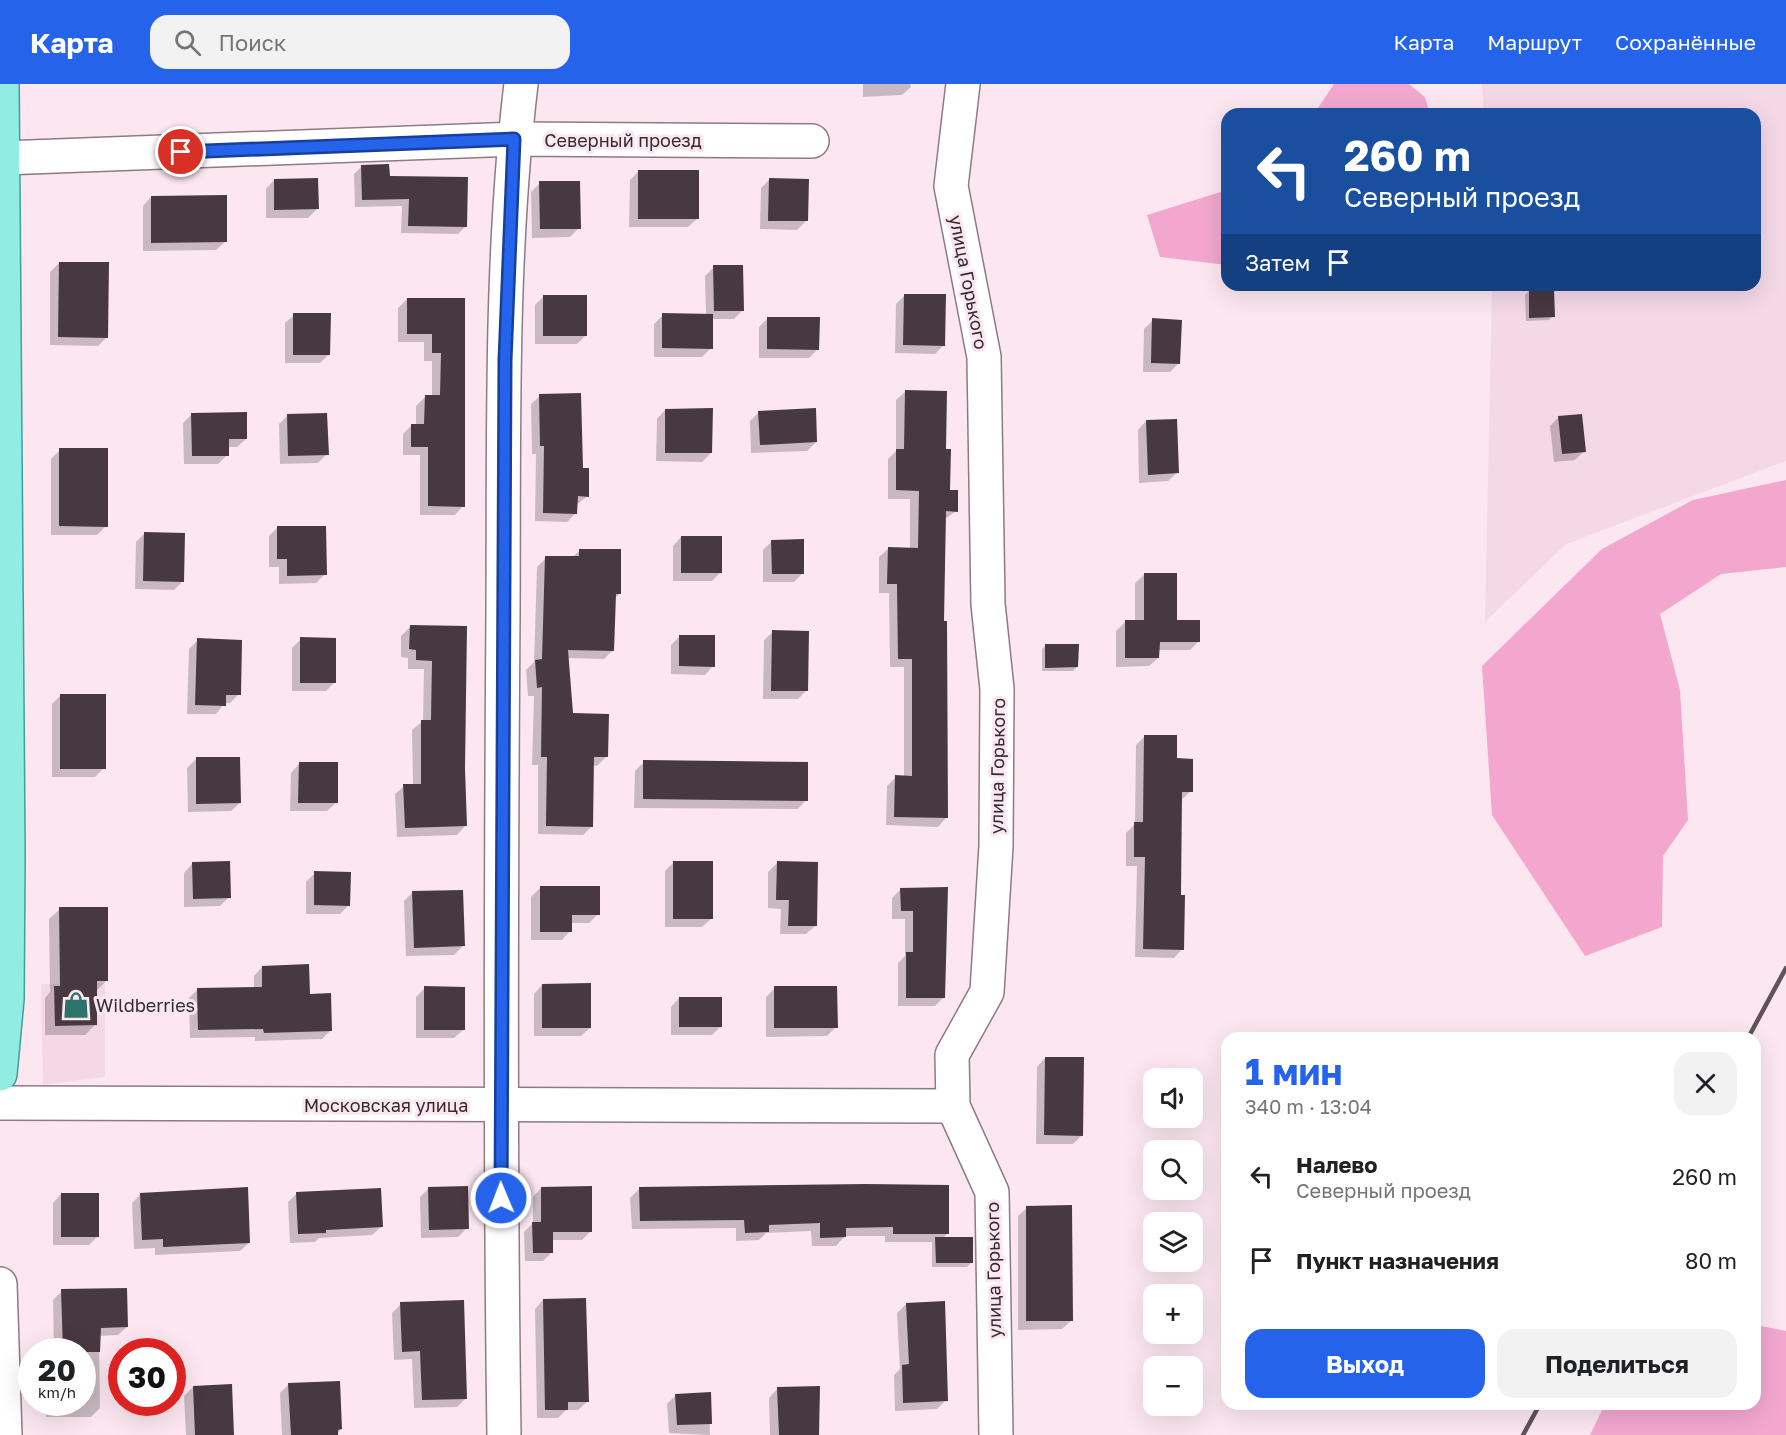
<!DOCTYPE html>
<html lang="ru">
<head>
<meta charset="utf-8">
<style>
	body { margin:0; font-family:"Golos Text",sans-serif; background:#f2f2f2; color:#202124; height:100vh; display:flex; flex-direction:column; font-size:22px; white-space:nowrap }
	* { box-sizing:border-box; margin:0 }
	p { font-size:20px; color:#757577 }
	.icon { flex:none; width:33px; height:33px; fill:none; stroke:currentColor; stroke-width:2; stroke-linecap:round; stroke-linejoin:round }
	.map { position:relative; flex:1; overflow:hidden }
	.sheet { position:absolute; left:1221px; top:948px; width:540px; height:378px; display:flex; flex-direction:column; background:#fff; border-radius:18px; box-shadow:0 6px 24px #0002 }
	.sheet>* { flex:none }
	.guide { position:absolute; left:1221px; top:24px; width:540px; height:183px; border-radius:18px; box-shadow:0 6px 24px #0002; background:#1a4fa0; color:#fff; overflow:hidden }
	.controls { position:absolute; left:1143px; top:984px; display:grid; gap:12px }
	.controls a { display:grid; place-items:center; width:60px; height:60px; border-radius:12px; background:#fff; box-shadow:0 6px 24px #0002; font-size:30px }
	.speed { position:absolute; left:18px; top:1254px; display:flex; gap:12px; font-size:30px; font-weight:700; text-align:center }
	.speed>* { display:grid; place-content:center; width:78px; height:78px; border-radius:50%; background:#fff; box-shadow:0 6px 24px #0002; line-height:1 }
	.speed small { font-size:15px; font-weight:400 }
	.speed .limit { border:9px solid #d22; background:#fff; color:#111 }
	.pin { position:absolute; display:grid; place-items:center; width:51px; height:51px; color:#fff; margin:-26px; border:3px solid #fff; border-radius:50%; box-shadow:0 2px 6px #0007 }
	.me { position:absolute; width:66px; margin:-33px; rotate:359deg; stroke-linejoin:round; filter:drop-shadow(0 0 4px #0008) }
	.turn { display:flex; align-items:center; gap:21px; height:126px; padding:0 24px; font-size:27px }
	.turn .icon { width:78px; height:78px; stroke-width:2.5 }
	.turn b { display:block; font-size:42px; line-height:51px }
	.then { display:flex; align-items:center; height:57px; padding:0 24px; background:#0003; gap:12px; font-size:22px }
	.round { display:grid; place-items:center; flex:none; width:63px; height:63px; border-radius:18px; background:#f2f2f2 }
	.headline { display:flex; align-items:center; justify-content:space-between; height:102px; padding:0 24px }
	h1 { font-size:36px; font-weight:700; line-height:45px; color:#2563eb }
	.cta { display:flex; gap:12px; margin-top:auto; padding:12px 24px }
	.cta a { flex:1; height:69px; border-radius:18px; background:#2563eb; color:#fff; font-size:24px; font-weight:700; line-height:69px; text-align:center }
	.cta a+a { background:#f2f2f2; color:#202124 }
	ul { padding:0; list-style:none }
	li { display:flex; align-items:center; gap:18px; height:84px; padding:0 24px }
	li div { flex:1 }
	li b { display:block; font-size:22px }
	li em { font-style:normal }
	header { display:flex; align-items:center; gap:36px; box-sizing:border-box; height:84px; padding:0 30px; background:#2563eb; color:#fff }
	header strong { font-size:28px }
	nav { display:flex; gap:33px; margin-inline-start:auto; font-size:21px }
	.search { width:420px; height:54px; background:#f2f2f2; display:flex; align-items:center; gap:15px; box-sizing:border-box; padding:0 21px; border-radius:18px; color:#757577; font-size:22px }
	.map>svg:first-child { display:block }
</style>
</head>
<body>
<header>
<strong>Карта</strong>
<div class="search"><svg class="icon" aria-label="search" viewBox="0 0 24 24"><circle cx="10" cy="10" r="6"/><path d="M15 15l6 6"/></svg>Поиск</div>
<nav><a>Карта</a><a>Маршрут</a><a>Сохранённые</a></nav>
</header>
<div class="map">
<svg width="1786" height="1351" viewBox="0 0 1786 1351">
	<rect width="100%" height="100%" fill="#fce7f1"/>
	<g fill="#f4d8e6">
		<polygon points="1482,0 1786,0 1786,377 1566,460 1485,538 1492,201 1755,201 1755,30 1484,30"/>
		<polygon points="105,899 105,993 43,1001 41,900"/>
	</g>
	<g fill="#f3a7cf">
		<polygon points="1334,0 1409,0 1425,13 1430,30 1314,30"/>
		<polygon points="1227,106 1227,181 1160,173 1147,131"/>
		<polygon points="1786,396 1786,483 1721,490 1660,530 1680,606 1688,736 1663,772 1662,843 1585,872 1492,731 1482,582 1602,465 1693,416"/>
		<polygon points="1755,1241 1786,1247 1786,1351 1590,1351 1605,1320 1755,1320"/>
	</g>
	<g fill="#0003">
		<polygon points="863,0 910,0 911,3 902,11 863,13"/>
		<polygon points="362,82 388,94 466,142 458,150 401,149 402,122 355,123 354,90"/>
		<polygon points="639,87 697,135 688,143 629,143 630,96"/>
		<polygon points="770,95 806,137 797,146 760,145 761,104"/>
		<polygon points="274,96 317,125 308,134 266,134 266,105"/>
		<polygon points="540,99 579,144 570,153 532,154 531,108"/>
		<polygon points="151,113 225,158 216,166 143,167 143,122"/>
		<polygon points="59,179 107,253 98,262 50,261 50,188"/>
		<polygon points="714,183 743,226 734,235 712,235 711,264 702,273 654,273 654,240 663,231 706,231 705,192"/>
		<polygon points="1529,207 1553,232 1549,236 1526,237 1525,211"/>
		<polygon points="905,211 944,261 935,270 895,269 896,220"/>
		<polygon points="544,212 586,251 577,260 535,260 535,221"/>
		<polygon points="407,215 464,215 463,422 455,431 420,431 420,371 403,371 403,350 411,342 416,342 416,322 425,313 432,313 432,277 424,277 424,258 398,258 398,224"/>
		<polygon points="294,231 329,270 320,279 285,279 285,239"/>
		<polygon points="768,234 818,265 809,274 759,274 759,243"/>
		<polygon points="1153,236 1179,279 1170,288 1143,288 1144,245"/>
		<polygon points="905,308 945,367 949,407 956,427 944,436 942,538 946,734 938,743 886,741 887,702 896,693 904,693 904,583 890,583 889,509 879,509 879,473 888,465 910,465 910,415 888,415 888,375 896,367 896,316"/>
		<polygon points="540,312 581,386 588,412 576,421 576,429 567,438 535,437 536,370 532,370 531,320"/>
		<polygon points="665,326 711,369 702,378 656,377 657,335"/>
		<polygon points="759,328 816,358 807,367 751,369 750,337"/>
		<polygon points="192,330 246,355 237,363 227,363 227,371 218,380 184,380 183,339"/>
		<polygon points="288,331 327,370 318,379 280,380 279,340"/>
		<polygon points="1559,333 1584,367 1575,376 1554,378 1550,342"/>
		<polygon points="1146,337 1177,389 1168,397 1139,399 1138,346"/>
		<polygon points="60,366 106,442 97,451 51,451 51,375"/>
		<polygon points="277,444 325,490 316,499 279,500 279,483 269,483 269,452"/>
		<polygon points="144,450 183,497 174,506 135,505 136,458"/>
		<polygon points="681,453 721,488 712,497 673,497 673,462"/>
		<polygon points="772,457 803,489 794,498 763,498 763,466"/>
		<polygon points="580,466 620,509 614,515 613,566 604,575 567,574 571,631 606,673 597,682 592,681 592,742 583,751 538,750 538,681 532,681 534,612 528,612 526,586 534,578 537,483 546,474 572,474"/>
		<polygon points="1144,491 1176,538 1199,557 1190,566 1158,566 1158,574 1149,582 1116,583 1116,547 1125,538 1135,538 1135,499"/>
		<polygon points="410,543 465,543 465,742 457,751 397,753 395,710 404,702 413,701 412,646 423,637 424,585 408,585 408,574 401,573 401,552"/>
		<polygon points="773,548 806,607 798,615 763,615 764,556"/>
		<polygon points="680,552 713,582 705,591 671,590 671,561"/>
		<polygon points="301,555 335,598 326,607 292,607 292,564"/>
		<polygon points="198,556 239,610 230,619 225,619 216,630 187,630 189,565"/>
		<polygon points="1046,561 1077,583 1073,587 1042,587 1042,565"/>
		<polygon points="61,611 104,684 95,693 52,693 52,620"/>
		<polygon points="1145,652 1175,676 1191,707 1181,716 1180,813 1182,865 1174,874 1135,873 1137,782 1126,782 1126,749 1135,740 1136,661"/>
		<polygon points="196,675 240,719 231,727 188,728 187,684"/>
		<polygon points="644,678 806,716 798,725 634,724 635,687"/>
		<polygon points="299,680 336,719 327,727 290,727 291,689"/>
		<polygon points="674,778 711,835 702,843 665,843 665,787"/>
		<polygon points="777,779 815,842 806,850 780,850 781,825 768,824 768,788"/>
		<polygon points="192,780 229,813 220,822 184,823 184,789"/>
		<polygon points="315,789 349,821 340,830 306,830 306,798"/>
		<polygon points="540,804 598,830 589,839 570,839 570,847 562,856 531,856 531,813"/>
		<polygon points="901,805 947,805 944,913 935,922 898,922 898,879 905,872 905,835 892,835 892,814"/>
		<polygon points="413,808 463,862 454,871 406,872 404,817"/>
		<polygon points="60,825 107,896 97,906 96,940 85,951 45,951 45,914 50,908 49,835"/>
		<polygon points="262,883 309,911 331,946 322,955 255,957 255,953 190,954 189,914 198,905 254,905 254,892"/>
		<polygon points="542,901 590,944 581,952 534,952 534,910"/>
		<polygon points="425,904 463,946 454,954 416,954 416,913"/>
		<polygon points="775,904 836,943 827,952 766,953 766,913"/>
		<polygon points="679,914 721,942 712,951 671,951 671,923"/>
		<polygon points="1045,974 1082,1051 1073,1060 1036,1060 1037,983"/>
		<polygon points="1227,987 1227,1068 1222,1068 1224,991"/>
		<polygon points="429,1104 467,1144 458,1153 421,1154 420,1113"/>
		<polygon points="541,1104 591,1147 582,1156 551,1156 552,1168 543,1177 525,1177 524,1148 533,1139 533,1113"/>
		<polygon points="639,1105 948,1149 943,1154 971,1179 967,1183 932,1183 932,1158 885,1158 885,1152 845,1152 836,1162 812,1162 811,1147 766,1149 759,1156 736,1157 736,1144 632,1145 630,1114"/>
		<polygon points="297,1109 381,1143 372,1151 319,1154 315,1158 290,1159 288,1118"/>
		<polygon points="61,1110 98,1152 89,1161 53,1161 53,1119"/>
		<polygon points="141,1110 249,1159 240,1167 155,1171 155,1164 134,1165 132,1119"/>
		<polygon points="1027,1124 1071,1237 1062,1245 1018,1246 1018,1132"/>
		<polygon points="62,1207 127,1243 118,1251 99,1252 100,1324 91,1333 46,1333 46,1318 82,1318 82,1268 54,1268 53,1216"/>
		<polygon points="543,1216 587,1318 578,1326 566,1326 558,1334 537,1334 535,1225"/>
		<polygon points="401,1220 466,1314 457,1323 414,1324 412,1275 394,1276 392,1229"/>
		<polygon points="906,1220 946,1316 937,1325 895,1327 894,1291 900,1285 897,1229"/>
		<polygon points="289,1300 341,1345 337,1351 282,1351 280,1309"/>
		<polygon points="193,1303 232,1351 186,1351 184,1312"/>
		<polygon points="777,1305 819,1351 770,1351 769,1314"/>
		<polygon points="709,1310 710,1351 669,1349 667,1320 676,1311"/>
	</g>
	<g fill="#483840">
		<polygon points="389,80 390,92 468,93 467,143 408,142 409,115 362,116 361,81"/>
		<rect x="638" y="86" width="61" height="49"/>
		<polygon points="318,94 319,125 274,126 274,95"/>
		<polygon points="769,94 809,95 808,137 768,137"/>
		<polygon points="539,97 580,97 581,145 540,145"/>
		<polygon points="227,111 227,158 151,159 151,112"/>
		<polygon points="59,178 109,178 108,254 58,253"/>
		<polygon points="713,181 743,181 744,227 714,227"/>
		<polygon points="1529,205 1554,205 1555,233 1529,234"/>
		<polygon points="904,210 946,210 945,262 903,261"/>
		<rect x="543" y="211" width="44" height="41"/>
		<polygon points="407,214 465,214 465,423 428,422 428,363 411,363 411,340 424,340 425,311 440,311 441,269 432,269 432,250 407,250"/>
		<polygon points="293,229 331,229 330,271 293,271"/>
		<polygon points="662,229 713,230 713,265 662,264"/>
		<polygon points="767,233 820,233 819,266 767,265"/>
		<polygon points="1152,234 1182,236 1180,280 1151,279"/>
		<polygon points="905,306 947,307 946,365 951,365 950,406 958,406 958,428 946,427 944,537 947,537 948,734 894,733 895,691 912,692 912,575 898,575 897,500 887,500 888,463 918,464 919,407 896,406 896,365 904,365"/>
		<polygon points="581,309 583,384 589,384 589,413 578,412 577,430 543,429 544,362 540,362 539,310"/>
		<polygon points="713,324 712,369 665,369 665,325"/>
		<polygon points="816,324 817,358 760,361 758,327"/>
		<polygon points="247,328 247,355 229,355 229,372 192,372 191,329"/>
		<polygon points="327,329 329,371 288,372 287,330"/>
		<polygon points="1582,330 1586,368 1562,370 1558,332"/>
		<polygon points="1177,335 1179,389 1148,391 1146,336"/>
		<polygon points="59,364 108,364 108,443 59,442"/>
		<polygon points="277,442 326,442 327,491 287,492 287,475 277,475"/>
		<polygon points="144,448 185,449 184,498 143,497"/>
		<rect x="681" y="452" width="41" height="37"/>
		<polygon points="804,455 804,490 772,490 771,456"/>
		<polygon points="579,465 621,465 621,510 616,510 614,567 568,566 573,629 609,630 608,673 594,673 593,743 546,742 547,673 541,673 542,603 537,604 535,576 542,575 545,472 579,472"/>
		<polygon points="1144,489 1177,489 1177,536 1200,536 1200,558 1160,558 1159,574 1125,574 1125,536 1144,536"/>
		<polygon points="410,541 467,542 465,685 467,742 405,744 403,700 421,700 421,636 431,636 432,577 416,576 416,566 409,565"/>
		<polygon points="772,546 809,547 808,607 771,607"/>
		<polygon points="679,551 715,551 715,583 679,582"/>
		<polygon points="300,553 336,554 336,599 300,599"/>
		<polygon points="197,554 242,556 241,611 226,611 226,622 195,621"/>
		<polygon points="1045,560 1079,560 1078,583 1045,584"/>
		<rect x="60" y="610" width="46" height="75"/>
		<polygon points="1144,651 1177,651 1177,674 1193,675 1193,708 1182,708 1181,811 1185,811 1184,866 1143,865 1145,773 1134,773 1134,738 1143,738"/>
		<polygon points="196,673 240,673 241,719 196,720"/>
		<polygon points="643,676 808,678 808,717 643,715"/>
		<polygon points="299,678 338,678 338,719 298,719"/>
		<polygon points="230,777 231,814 193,815 192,778"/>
		<rect x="673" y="777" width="40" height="58"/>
		<polygon points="777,777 818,778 817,842 788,842 789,816 776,816"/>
		<polygon points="314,787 351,788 350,822 314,821"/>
		<polygon points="540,802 600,802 600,831 572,831 572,848 540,848"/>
		<polygon points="948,803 945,914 906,914 906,868 913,868 913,827 901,827 900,804"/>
		<polygon points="463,806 465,862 414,864 412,807"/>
		<polygon points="59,823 108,823 108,897 97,897 97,941 55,942 54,902 60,902"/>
		<polygon points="309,880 310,910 331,909 332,947 264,949 263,945 198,946 197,904 262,903 262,882"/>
		<polygon points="591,899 591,944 542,944 542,900"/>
		<polygon points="424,902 465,903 465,946 424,946"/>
		<polygon points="774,902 837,902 838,944 774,944"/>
		<rect x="679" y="913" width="43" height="30"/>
		<polygon points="1045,973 1084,973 1083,1052 1044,1051"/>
		<polygon points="866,1100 949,1101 949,1150 893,1150 893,1143 846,1144 846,1153 820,1154 820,1139 769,1141 769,1148 745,1149 744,1136 640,1137 639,1103"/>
		<polygon points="468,1102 469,1145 429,1146 428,1103"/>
		<polygon points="592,1102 592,1148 553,1148 553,1169 533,1169 532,1138 541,1138 541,1103"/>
		<polygon points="248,1103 250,1159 163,1163 163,1155 142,1156 140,1109"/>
		<polygon points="381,1104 383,1143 326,1146 326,1149 298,1150 296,1108"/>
		<rect x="61" y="1109" width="38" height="44"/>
		<polygon points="1072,1121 1073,1237 1026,1237 1026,1122"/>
		<polygon points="935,1153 973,1153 973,1179 936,1179"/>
		<polygon points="127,1204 128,1243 101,1244 100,1268 63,1268 61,1205"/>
		<polygon points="586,1214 589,1318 568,1318 568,1326 545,1326 543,1215"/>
		<polygon points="464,1216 467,1315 422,1316 420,1267 402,1268 400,1218"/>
		<polygon points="945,1217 948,1317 903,1319 902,1281 909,1280 906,1219"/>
		<polygon points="340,1297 342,1345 338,1346 338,1351 291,1351 288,1299"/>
		<polygon points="232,1300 234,1351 195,1351 193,1302"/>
		<polygon points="820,1302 819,1351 779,1351 777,1303"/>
		<polygon points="711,1308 712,1340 677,1341 675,1310"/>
	</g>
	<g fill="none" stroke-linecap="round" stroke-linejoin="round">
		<defs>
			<g id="minor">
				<polyline points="963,0 951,102 984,273 988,520 997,605 996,762 987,908 952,971 953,1022 992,1108 996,1351"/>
				<polyline points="3,74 514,55 812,57"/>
				<polyline points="0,1019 953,1022"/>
				<polyline points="0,1200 5,1351"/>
				<path d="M504,1351C500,1077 501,803 503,529C504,353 500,175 521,0"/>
			</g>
			<polyline id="major" points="0,990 7,915 8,772 2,0"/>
		</defs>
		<use href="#minor" stroke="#8d7b84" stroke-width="36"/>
		<use href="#major" stroke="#40a199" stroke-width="36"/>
		<use href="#minor" stroke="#fff" stroke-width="33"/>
		<use href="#major" stroke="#91ece3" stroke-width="33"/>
		<g stroke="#5e5359" stroke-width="4.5">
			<polyline points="1748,954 1786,884"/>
			<polyline points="1523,1351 1540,1320"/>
		</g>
	</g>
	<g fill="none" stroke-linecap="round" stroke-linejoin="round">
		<defs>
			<polyline id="route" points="181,68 514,55 505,276 501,1114"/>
		</defs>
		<use href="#route" stroke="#184099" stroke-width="15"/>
		<use href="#route" stroke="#2563eb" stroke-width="10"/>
	</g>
	<defs>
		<symbol id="shop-bare" viewBox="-9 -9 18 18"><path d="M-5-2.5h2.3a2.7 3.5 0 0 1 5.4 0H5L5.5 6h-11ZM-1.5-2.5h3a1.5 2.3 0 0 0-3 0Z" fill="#2c736c" stroke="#fce7f1" stroke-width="2.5" paint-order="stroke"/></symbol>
	</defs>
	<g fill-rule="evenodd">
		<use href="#shop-bare" x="57" y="902" width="38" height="38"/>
	</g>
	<g text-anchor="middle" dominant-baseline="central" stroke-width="6" stroke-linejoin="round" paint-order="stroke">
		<g font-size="18" fill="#342c30" stroke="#fce7f1">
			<text x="623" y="56">Северный проезд</text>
			<text transform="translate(969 198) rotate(79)">улица Горького</text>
			<text transform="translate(997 682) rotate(-89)">улица Горького</text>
			<text x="386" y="1021">Московская улица</text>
			<text transform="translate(993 1186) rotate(-91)">улица Горького</text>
		</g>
		<g font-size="18" fill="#342c30" stroke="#fce7f1" text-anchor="start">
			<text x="96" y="921">Wildberries</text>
		</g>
	</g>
</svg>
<div class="controls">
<a><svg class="icon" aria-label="sound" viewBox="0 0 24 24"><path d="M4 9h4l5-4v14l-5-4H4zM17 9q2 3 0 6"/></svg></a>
<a><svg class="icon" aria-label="search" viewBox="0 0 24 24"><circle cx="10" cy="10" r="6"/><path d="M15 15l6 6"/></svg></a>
<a><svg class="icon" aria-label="layers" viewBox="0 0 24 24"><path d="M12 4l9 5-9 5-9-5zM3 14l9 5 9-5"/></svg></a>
<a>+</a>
<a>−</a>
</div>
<div class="speed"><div>20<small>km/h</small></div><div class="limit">30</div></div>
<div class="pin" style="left:181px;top:68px;background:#d93025"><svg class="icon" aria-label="arrive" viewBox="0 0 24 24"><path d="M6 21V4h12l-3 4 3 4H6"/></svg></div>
<svg class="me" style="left:501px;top:1114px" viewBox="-20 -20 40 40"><circle r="17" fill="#2563eb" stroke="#fff" stroke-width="3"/><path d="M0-11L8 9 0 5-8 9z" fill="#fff"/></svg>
<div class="guide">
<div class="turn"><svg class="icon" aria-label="left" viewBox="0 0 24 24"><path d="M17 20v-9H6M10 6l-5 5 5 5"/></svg><div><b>260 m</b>Северный проезд</div></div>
<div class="then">Затем<svg class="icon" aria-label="arrive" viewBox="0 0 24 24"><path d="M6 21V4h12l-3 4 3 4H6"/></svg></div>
</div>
<section class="sheet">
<div class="headline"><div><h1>1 мин</h1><p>340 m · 13:04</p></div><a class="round"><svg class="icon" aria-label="close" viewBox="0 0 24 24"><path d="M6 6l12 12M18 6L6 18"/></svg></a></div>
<ul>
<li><svg class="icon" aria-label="left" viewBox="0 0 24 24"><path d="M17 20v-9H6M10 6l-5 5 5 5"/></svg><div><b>Налево</b><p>Северный проезд</p></div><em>260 m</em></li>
<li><svg class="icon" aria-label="arrive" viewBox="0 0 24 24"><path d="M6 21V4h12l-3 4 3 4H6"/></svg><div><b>Пункт назначения</b></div><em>80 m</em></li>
</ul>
<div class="cta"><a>Выход</a><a>Поделиться</a></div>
</section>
</div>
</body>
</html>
